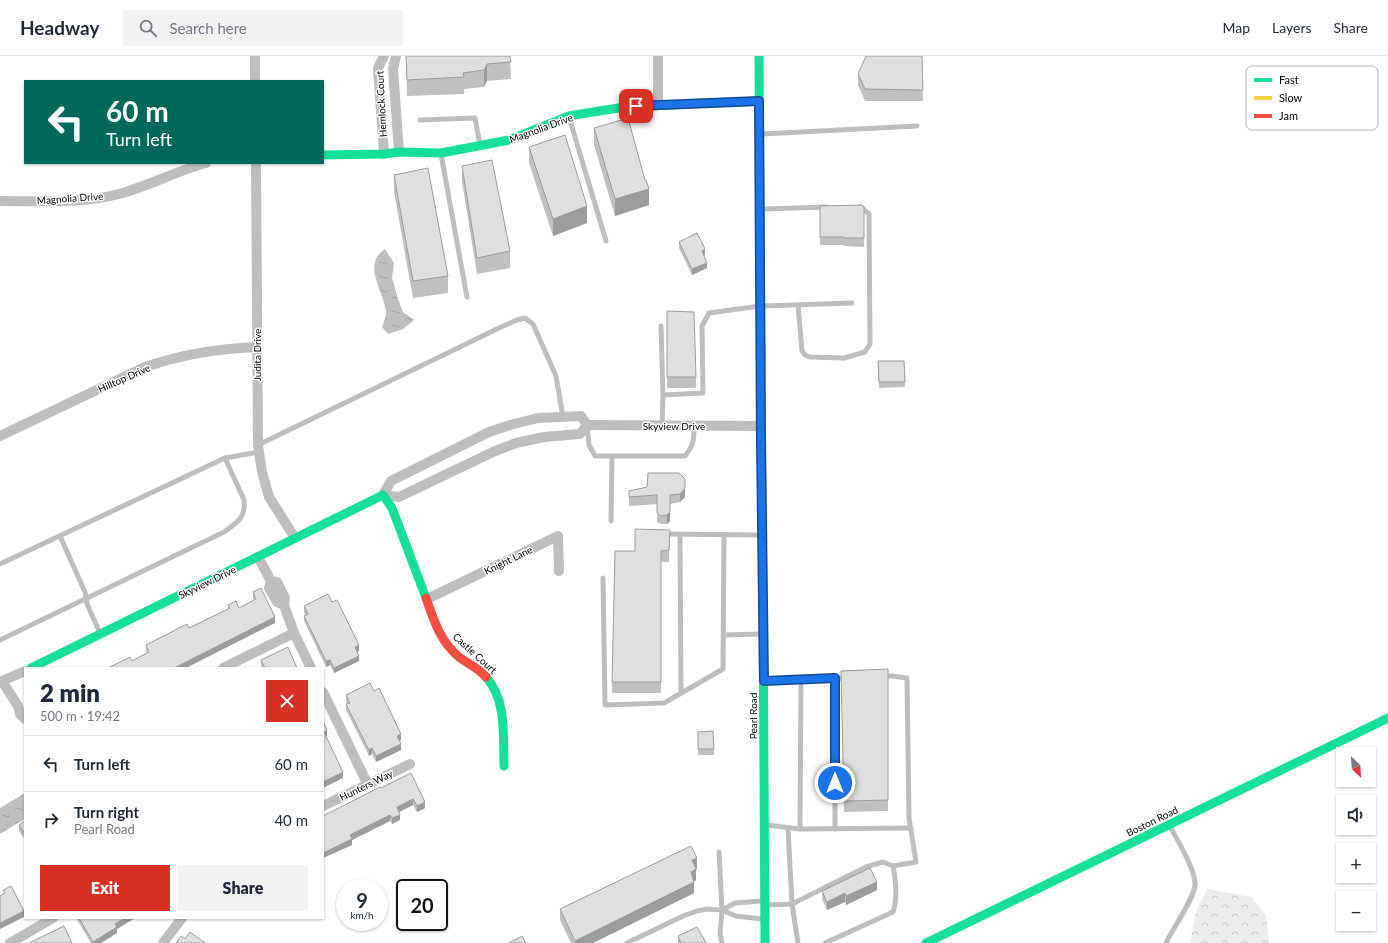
<!DOCTYPE html>
<html lang="en">
<head>
<meta charset="utf-8">
<style>
	body { margin:0; font-family:Lato,sans-serif; background:#f2f2f3; color:#1f2937; height:100vh; display:flex; flex-direction:column; font-size:15px; white-space:nowrap }
	* { box-sizing:border-box; margin:0 }
	p { font-size:13px; color:#747a83 }
	.icon { flex:none; width:22px; height:22px; fill:none; stroke:currentColor; stroke-width:2; stroke-linecap:round; stroke-linejoin:round }
	.map { position:relative; flex:1; overflow:hidden }
	.drawer { position:absolute; left:24px; top:611px; width:300px; height:252px; display:flex; flex-direction:column; background:#fff; border-radius:0px; box-shadow:0 1px 3px #0004 }
	.drawer>* { flex:none }
	.hud { position:absolute; left:24px; top:24px; width:300px; height:84px; border-radius:0px; box-shadow:0 1px 3px #0004; background:#00695c; color:#fff; overflow:hidden }
	.needle { width:26px; rotate:155deg }
	.controls { position:absolute; left:1336px; top:691px; display:grid; gap:8px }
	.controls a { display:grid; place-items:center; width:40px; height:40px; border-radius:0px; background:#fff; box-shadow:0 1px 3px #0004; font-size:20px }
	.speed { position:absolute; left:336px; top:823px; display:flex; gap:8px; font-size:20px; font-weight:700; text-align:center }
	.speed>* { display:grid; place-content:center; width:52px; height:52px; border-radius:50%; background:#fff; box-shadow:0 1px 3px #0004; line-height:1 }
	.speed small { font-size:10px; font-weight:400 }
	.speed .limit { border:2px solid #111; border-radius:6px; background:#fff; color:#111 }
	.pin { position:absolute; display:grid; place-items:center; width:34px; height:34px; color:#fff; margin:-17px; border-radius:8px; box-shadow:0 2px 6px #0006 }
	.me { position:absolute; width:44px; margin:-22px; rotate:0deg; stroke-linejoin:round; filter:drop-shadow(0 0 3px #0008) }
	.turn { display:flex; align-items:center; gap:14px; height:84px; padding:0 16px; font-size:18px }
	.turn .icon { width:52px; height:52px; stroke-width:2.5 }
	.turn b { display:block; font-size:28px; line-height:34px }
	.round { display:grid; place-items:center; flex:none; width:42px; height:42px; border-radius:0px; background:#f2f2f3 }
	.overview { display:flex; align-items:center; justify-content:space-between; height:68px; padding:0 16px }
	h1 { font-size:24px; font-weight:800; line-height:30px }
	.button { display:flex; gap:8px; margin-top:auto; padding:8px 16px }
	.button a { flex:1; height:46px; border-radius:0px; background:#d93025; color:#fff; font-size:16px; font-weight:800; line-height:46px; text-align:center }
	.button a+a { background:#f2f2f3; color:#1f2937 }
	ul { padding:0; list-style:none }
	li { display:flex; align-items:center; gap:12px; height:56px; padding:0 16px; border-top:1px solid #e0e1e3 }
	li div { flex:1 }
	li b { display:block; font-size:15px }
	li em { font-style:normal }
	header { display:flex; align-items:center; gap:24px; box-sizing:border-box; height:56px; padding:0 20px; background:#fff; border-bottom:1px solid #e0e1e3 }
	header strong { font-size:19px }
	nav { display:flex; gap:22px; margin-inline-start:auto; font-size:14px }
	.search { width:280px; height:36px; background:#f2f2f3; display:flex; align-items:center; gap:10px; box-sizing:border-box; padding:0 14px; border-radius:0px; color:#747a83; font-size:15px }
	.map>svg:first-child { display:block }
</style>
</head>
<body>
<header>
<strong>Headway</strong>
<div class="search"><svg class="icon" aria-label="search" viewBox="0 0 24 24"><circle cx="10" cy="10" r="6"/><path d="M15 15l6 6"/></svg>Search here</div>
<nav><a>Map</a><a>Layers</a><a>Share</a></nav>
</header>
<div class="map">
<svg width="1388" height="887" viewBox="0 0 1388 887">
	<defs>
		<pattern id="forest-crowns" width="20" height="18" patternUnits="userSpaceOnUse"><rect width="20" height="18" fill="#ececec"/><path d="M2 6a3 3 0 1 1 6 0M12 15a3 3 0 1 1 6 0" fill="none" stroke="#c9c9c9"/></pattern>
		<pattern id="water-ripples" width="26" height="14" patternUnits="userSpaceOnUse"><rect width="26" height="14" fill="#bfbfbf"/><path d="M2 4q2-2 4 0t4 0M15 11q2-2 4 0t4 0" fill="none" stroke="#a2a2a2"/></pattern>
	</defs>
	<rect width="100%" height="100%" fill="#fff"/>
	<polygon fill="url(#forest-crowns)" points="1207,833 1251,841 1266,859 1269,887 1190,887 1196,855"/>
	<g fill="url(#water-ripples)">
		<path d="M385,193L394,207L392,222L398,243L403,256L414,264L403,273L388,278L382,271C384,266 386,261 386,256C384,235 361,209 385,193Z"/>
		<polygon points="25,737 25,763 0,778 0,752"/>
	</g>
	<g fill="none" stroke-linecap="round" stroke-linejoin="round">
		<g stroke="#bebebe" stroke-width="5">
			<polyline points="569,61 606,185"/>
			<polyline points="420,64 475,62 480,89"/>
			<polyline points="762,78 917,70"/>
			<polyline points="441,98 467,241"/>
			<polyline points="763,153 827,151"/>
			<polyline points="798,249 802,295 805,299 810,301 844,302 865,296 870,288 869,158 862,152 859,151"/>
			<polyline points="661,270 663,339"/>
			<path d="M587,370L589,389L595,400H685C694,389 694,383 694,370"/>
			<polyline points="662,370 663,339 703,337 702,270 709,257 760,250 852,247"/>
			<polyline points="258,389 499,272 517,264 525,262 533,268 556,320 563,361"/>
			<polyline points="611,465 612,400"/>
			<polyline points="663,478 761,479"/>
			<polyline points="680,479 681,637"/>
			<polyline points="60,480 85,536 87,548 100,577"/>
			<polyline points="0,508 225,402 259,396"/>
			<polyline points="603,522 605,649 664,647 723,613 724,479"/>
			<polyline points="724,579 762,578"/>
			<path d="M0,584L224,476C237,467 246,462 244,444L225,402"/>
			<polyline points="835,622 835,773"/>
			<polyline points="801,624 800,773 911,772"/>
			<polyline points="765,625 847,622"/>
			<polyline points="767,769 800,773"/>
			<polyline points="788,772 792,848 798,887"/>
			<polyline points="719,796 722,854 720,878 722,887"/>
			<polyline points="766,849 792,848 866,811 883,806 893,810"/>
			<polyline points="722,854 735,847 762,845"/>
			<polyline points="627,887 683,860 697,855 707,853 722,854 736,860 762,863"/>
			<path d="M825,887L893,856C898,841 896,825 893,810L916,806L909,762L907,622L892,620H881"/>
			<path d="M1166,887C1173,872 1194,843 1195,829C1196,814 1177,784 1170,770"/>
		</g>
		<g stroke="#bebebe" stroke-width="10">
			<polyline points="255,0 255,25"/>
			<polyline points="396,0 393,13 399,96"/>
			<polyline points="658,0 658,49"/>
			<polyline points="384,98 378,12 384,0"/>
			<polyline points="256,107 258,389 262,416 269,441 295,482"/>
			<path d="M0,145C39,145 81,148 119,138C149,130 176,115 206,107"/>
			<polygon points="581,360 587,369 580,378 544,381 516,387 495,395 399,441 383,439 391,425 489,376 510,369 538,362"/>
			<polyline points="587,369 761,370"/>
			<path d="M0,380L145,311C184,298 216,293 257,291"/>
			<polyline points="258,501 271,525 277,526 285,542 284,549 277,546 269,532 271,525"/>
			<polyline points="427,543 558,480 559,515"/>
			<polyline points="284,549 294,577 311,612"/>
			<polyline points="223,612 294,577"/>
			<polyline points="2,625 18,650 20,658 25,663"/>
			<polyline points="0,626 25,615"/>
			<polyline points="323,636 367,727"/>
			<polyline points="323,750 410,708"/>
			<polyline points="10,887 53,862"/>
			<polyline points="163,887 182,862"/>
		</g>
		<g stroke="#16e098" stroke-width="9">
			<polyline points="759,0 761,308"/>
			<polyline points="323,99 384,98 399,96 441,97 509,84 569,60 593,56 625,51 759,45"/>
			<polyline points="763,554 765,887"/>
			<polyline points="31,612 383,439 392,452 426,542"/>
			<path d="M486,621C507,644 503,681 504,710"/>
			<polyline points="926,887 1388,662"/>
		</g>
		<polyline stroke="#ffcf43" stroke-width="9" points="761,308 763,554"/>
		<path stroke="#f24e42" stroke-width="9" d="M426,542C434,565 440,585 459,601C468,608 479,612 486,621"/>
	</g>
	<g fill="#c0c0c0">
		<polygon points="406,0 510,0 511,23 487,25 484,31 464,33 464,38 407,40"/>
		<polygon points="922,0 923,45 865,45 858,29 858,18"/>
		<polygon points="594,72 649,149 615,160 594,89"/>
		<polygon points="529,91 587,167 553,180 529,107"/>
		<polygon points="462,110 510,195 510,212 477,218 462,126"/>
		<polygon points="394,119 448,220 448,237 413,242 394,136"/>
		<polygon points="820,150 864,151 864,191 844,190 844,189 820,189"/>
		<polygon points="679,186 705,199 704,200 707,212 692,219 679,192"/>
		<polygon points="667,255 696,321 696,332 667,332"/>
		<polygon points="878,305 904,305 905,331 879,332"/>
		<polygon points="648,417 685,441 680,446 670,448 670,465 667,468 661,468 657,466 657,448 629,450 629,435 647,431"/>
		<polygon points="670,474 669,506 661,506 661,637 612,637 612,626 635,495"/>
		<polygon points="253,536 275,567 132,605 147,597 146,595 146,589 189,572 228,553 228,549 239,552 254,545 253,542"/>
		<polygon points="332,546 359,595 357,596 359,605 334,617 330,609 326,611 304,565 304,560 305,559 304,556 304,550"/>
		<polygon points="261,604 297,612 262,612 261,610"/>
		<polygon points="888,613 888,755 844,756 841,615"/>
		<polygon points="346,639 401,684 399,685 401,694 376,706 372,698 369,700 346,654 346,648 347,648 346,644"/>
		<polygon points="713,675 714,699 698,699 698,676"/>
		<polygon points="411,717 425,752 417,756 413,749 399,756 400,764 392,768 390,765 352,784 352,789 323,802 381,732"/>
		<polygon points="25,765 25,784 19,775 19,769"/>
		<polygon points="697,813 696,814 696,824 694,825 694,837 593,887 571,887 560,864 560,853"/>
		<polygon points="877,834 846,849 845,846 827,854 822,843 822,835"/>
		<polygon points="76,862 135,862 117,873 117,877 101,887 91,887"/>
		<polygon points="678,880 706,887 678,887"/>
	</g>
	<g fill="#9c9c9c">
		<polygon points="487,8 487,25 484,31 484,14"/>
		<polygon points="649,133 649,149 615,160 615,143"/>
		<polygon points="587,150 587,167 553,180 553,163"/>
		<polygon points="705,193 705,199 702,200 702,195"/>
		<polygon points="707,207 707,212 692,219 692,213"/>
		<polygon points="685,432 685,441 680,446 680,438"/>
		<polygon points="670,448 670,465 667,468 667,459"/>
		<polygon points="275,561 275,567 186,612 174,612"/>
		<polygon points="359,589 359,595 355,597 355,591"/>
		<polygon points="359,600 359,605 334,617 334,612"/>
		<polygon points="330,604 330,609 326,611 326,605"/>
		<polygon points="327,674 327,680 324,682 324,676"/>
		<polygon points="401,678 401,684 397,686 397,680"/>
		<polygon points="401,688 401,694 376,706 376,700"/>
		<polygon points="372,692 372,698 369,700 369,694"/>
		<polygon points="343,716 343,722 323,732 323,726"/>
		<polygon points="413,743 413,749 397,757 397,751"/>
		<polygon points="425,746 425,752 417,756 417,750"/>
		<polygon points="390,759 390,765 352,784 352,789 323,802 323,797 350,779"/>
		<polygon points="400,759 400,764 392,768 392,762"/>
		<polygon points="697,802 697,813 696,814 696,824 692,827 694,826 694,837 593,887 575,887 575,885 692,804"/>
		<polygon points="877,826 877,834 846,849 846,840"/>
		<polygon points="845,837 845,846 827,854 827,846"/>
		<polygon points="24,855 24,861 0,873 0,867"/>
		<polygon points="125,862 135,862 117,873 117,877 101,887 93,887 93,886 115,868"/>
	</g>
	<g fill="#dfdfdf" stroke="#9c9c9c">
		<polygon points="406,0 510,0 511,6 487,8 484,14 463,17 464,21 407,24"/>
		<polygon points="866,0 922,0 923,34 865,33 858,18"/>
		<polygon points="628,62 645,124 646,124 649,133 615,143 594,72"/>
		<polygon points="565,79 587,150 553,163 529,91"/>
		<polygon points="492,104 510,195 477,202 462,110"/>
		<polygon points="428,112 448,220 413,225 394,119"/>
		<polygon points="862,149 864,151 864,182 844,182 844,181 820,181 820,150"/>
		<polygon points="697,177 705,193 702,195 707,207 692,213 679,186"/>
		<polygon points="667,255 694,256 696,321 667,321"/>
		<polygon points="878,305 904,305 905,326 879,326"/>
		<polygon points="648,417 679,417 685,423 685,432 680,438 670,439 670,456 667,459 661,460 657,457 657,439 629,441 629,435 647,431"/>
		<polygon points="635,473 670,474 669,494 661,495 661,626 612,626 615,495 635,495"/>
		<polygon points="261,532 275,561 174,612 108,612 130,601 132,605 149,596 146,589 187,568 189,572 230,552 228,549 236,545 239,552 256,543 253,536"/>
		<polygon points="328,538 332,546 337,544 359,589 355,591 359,600 334,612 330,604 326,605 304,560 308,558 304,550"/>
		<polygon points="288,591 297,612 265,612 261,604"/>
		<polygon points="888,613 888,744 844,745 841,615"/>
		<polygon points="370,627 374,635 379,632 401,678 397,680 401,688 376,700 372,692 369,694 346,648 350,647 346,639"/>
		<polygon points="323,665 327,674 324,676 343,716 323,726 323,699 324,698 323,695"/>
		<polygon points="713,675 714,693 698,693 698,676"/>
		<polygon points="411,717 425,746 417,750 413,743 397,751 400,759 392,762 390,759 350,779 352,783 323,797 323,760 380,731 381,732"/>
		<polygon points="25,765 25,778 19,769"/>
		<polygon points="691,790 697,802 692,804 696,813 691,816 694,826 575,885 560,853"/>
		<polygon points="870,812 877,826 846,840 845,837 827,846 822,835"/>
		<polygon points="11,830 24,855 0,867 0,840 5,837 3,834"/>
		<polygon points="79,862 125,862 115,868 117,871 93,886"/>
		<polygon points="64,870 72,887 29,887"/>
		<polygon points="697,871 706,887 681,887 678,880"/>
		<polygon points="190,876 205,887 176,887 181,880 185,883"/>
		<polygon points="522,880 526,887 509,887"/>
	</g>
	<g fill="none" stroke-linecap="round" stroke-linejoin="round">
		<defs>
			<polyline id="route" points="636,50 759,45 761,386 764,625 835,622 835,727"/>
		</defs>
		<use href="#route" stroke="#114b97" stroke-width="10"/>
		<use href="#route" stroke="#1a73e8" stroke-width="7"/>
	</g>
	<g text-anchor="middle" dominant-baseline="central" stroke-width="3" stroke-linejoin="round" paint-order="stroke">
		<g font-size="10" fill="#000" stroke="#fff">
			<text transform="translate(381 48) rotate(-93)">Hemlock Court</text>
			<text transform="translate(541 72) rotate(-20)">Magnolia Drive</text>
			<text transform="translate(70 142) rotate(-4)">Magnolia Drive</text>
			<text transform="translate(257 299) rotate(-90)">Judita Drive</text>
			<text transform="translate(124 322) rotate(-24)">Hilltop Drive</text>
			<text x="674" y="370">Skyview Drive</text>
			<text transform="translate(508 504) rotate(-26)">Knight Lane</text>
			<text transform="translate(207 526) rotate(-26)">Skyview Drive</text>
			<text transform="translate(475 597) rotate(42)">Castle Court</text>
			<text transform="translate(753 660) rotate(-90)">Pearl Road</text>
			<text transform="translate(366 729) rotate(-26)">Hunters Way</text>
			<text transform="translate(1152 765) rotate(-26)">Boston Road</text>
		</g>
	</g>
	<rect x="1246" y="10" width="132" height="64" rx="6" fill="#fff" stroke="#b2b2b2" stroke-width="1"/>
	<rect x="1254" y="22" width="18" height="4" fill="#16e098"/>
	<rect x="1254" y="40" width="18" height="4" fill="#ffcf43"/>
	<rect x="1254" y="58" width="18" height="4" fill="#f24e42"/>
	<g font-size="11" fill="#000">
		<text x="1279" y="28">Fast</text>
		<text x="1279" y="46">Slow</text>
		<text x="1279" y="64">Jam</text>
	</g>
</svg>
<div class="controls">
<a><svg class="needle" viewBox="-14 -14 28 28"><path d="M0-13l5 13h-10z" fill="#e53935"/><path d="M0 13l5-13h-10z" fill="#747a83"/></svg></a>
<a><svg class="icon" aria-label="sound" viewBox="0 0 24 24"><path d="M4 9h4l5-4v14l-5-4H4zM17 9q2 3 0 6"/></svg></a>
<a>+</a>
<a>−</a>
</div>
<div class="speed"><div>9<small>km/h</small></div><div class="limit">20</div></div>
<div class="pin" style="left:636px;top:50px;background:#d93025"><svg class="icon" aria-label="arrive" viewBox="0 0 24 24"><path d="M6 21V4h12l-3 4 3 4H6"/></svg></div>
<svg class="me" style="left:835px;top:727px" viewBox="-20 -20 40 40"><circle r="17" fill="#1a73e8" stroke="#fff" stroke-width="3"/><path d="M0-11L8 9 0 5-8 9z" fill="#fff"/></svg>
<div class="hud">
<div class="turn"><svg class="icon" aria-label="left" viewBox="0 0 24 24"><path d="M17 20v-9H6M10 6l-5 5 5 5"/></svg><div><b>60 m</b>Turn left</div></div>
</div>
<section class="drawer">
<div class="overview"><div><h1>2 min</h1><p>500 m · 19:42</p></div><a class="round" style="background:#d93025;color:#fff"><svg class="icon" aria-label="close" viewBox="0 0 24 24"><path d="M6 6l12 12M18 6L6 18"/></svg></a></div>
<ul>
<li><svg class="icon" aria-label="left" viewBox="0 0 24 24"><path d="M17 20v-9H6M10 6l-5 5 5 5"/></svg><div><b>Turn left</b></div><em>60 m</em></li>
<li><svg class="icon" aria-label="right" viewBox="0 0 24 24"><path d="M7 20v-9h11M14 6l5 5-5 5"/></svg><div><b>Turn right</b><p>Pearl Road</p></div><em>40 m</em></li>
</ul>
<div class="button"><a>Exit</a><a>Share</a></div>
</section>
</div>
</body>
</html>
